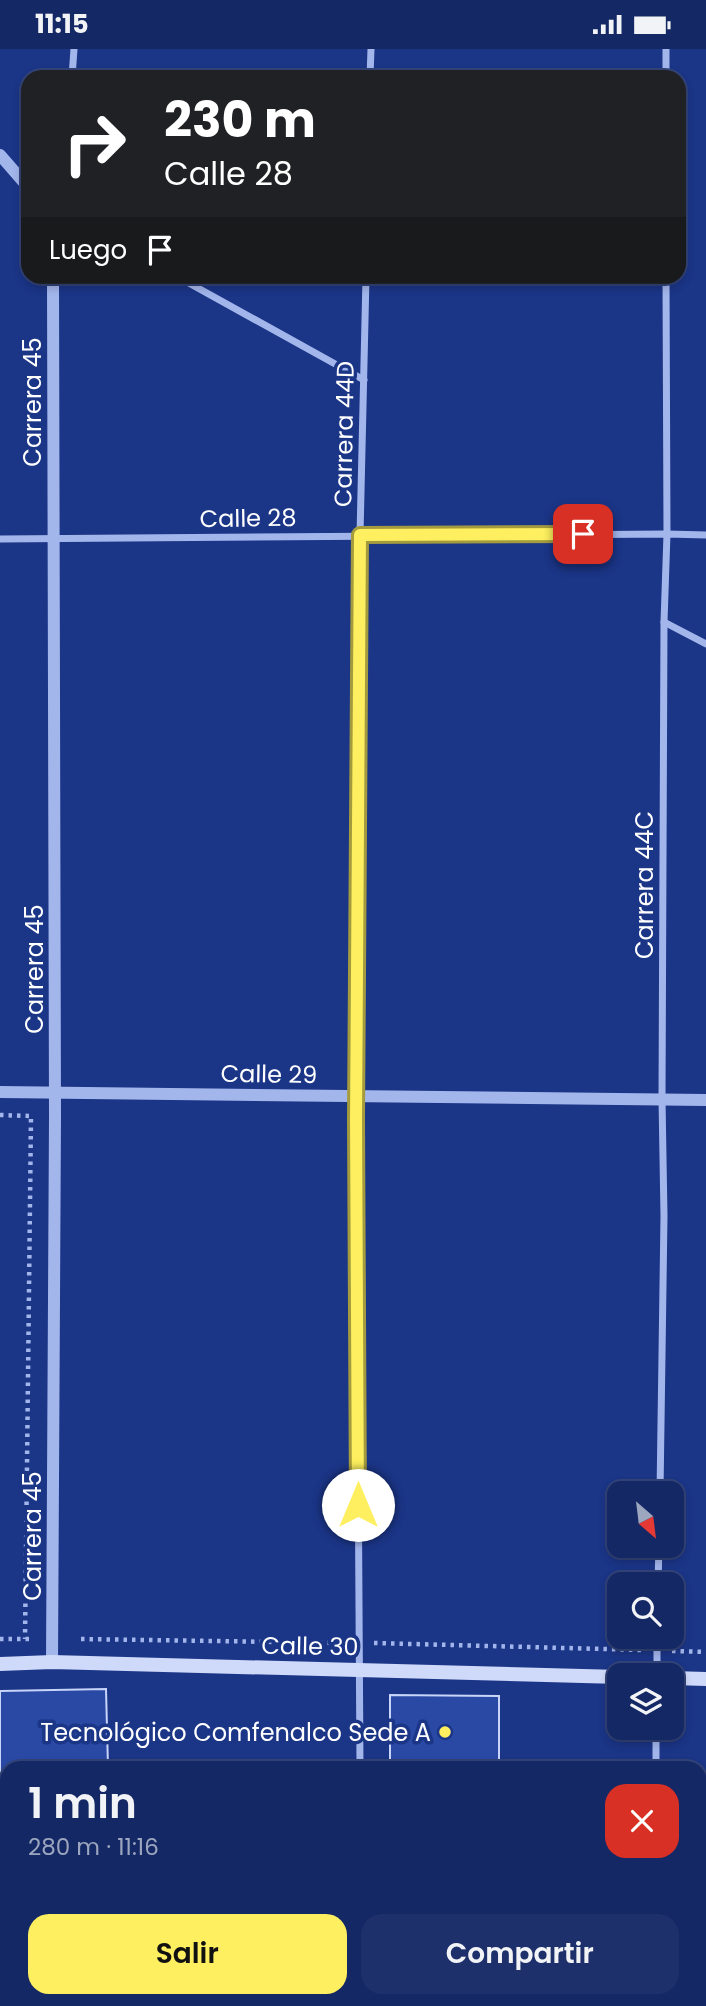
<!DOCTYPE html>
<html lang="es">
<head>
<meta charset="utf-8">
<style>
	body { margin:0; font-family:Poppins,sans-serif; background:#1d306b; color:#f1f3f6; height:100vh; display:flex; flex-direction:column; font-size:26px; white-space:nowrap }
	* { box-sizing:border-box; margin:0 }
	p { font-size:23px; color:#9da6bf }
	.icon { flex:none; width:38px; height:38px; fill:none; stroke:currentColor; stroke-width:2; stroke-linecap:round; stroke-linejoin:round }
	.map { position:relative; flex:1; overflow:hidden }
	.side { position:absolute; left:0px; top:1712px; width:707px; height:247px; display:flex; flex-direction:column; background:#142865; border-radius:21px 21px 0 0; box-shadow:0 4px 10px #0003,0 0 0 2px #334479 }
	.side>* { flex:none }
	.banner { position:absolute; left:21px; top:21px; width:665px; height:214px; border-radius:21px; box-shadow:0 4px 10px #0003,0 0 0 2px #334479; background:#202124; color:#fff; overflow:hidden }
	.needle { width:46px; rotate:152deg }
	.controls { position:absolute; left:607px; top:1432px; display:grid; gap:14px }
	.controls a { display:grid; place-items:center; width:77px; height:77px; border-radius:14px; background:#142865; box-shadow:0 4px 10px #0003,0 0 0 2px #334479; font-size:35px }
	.pin { position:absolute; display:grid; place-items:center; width:60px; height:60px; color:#fff; margin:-30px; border-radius:14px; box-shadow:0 4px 10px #0006 }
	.me { position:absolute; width:77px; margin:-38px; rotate:0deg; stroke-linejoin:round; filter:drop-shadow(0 0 5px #0008) }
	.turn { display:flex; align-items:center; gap:24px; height:147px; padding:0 28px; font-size:32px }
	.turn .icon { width:91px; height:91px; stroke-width:2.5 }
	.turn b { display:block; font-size:49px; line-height:60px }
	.then { display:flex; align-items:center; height:66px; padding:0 28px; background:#0003; gap:14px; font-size:26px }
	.round { display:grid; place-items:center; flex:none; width:74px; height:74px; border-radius:21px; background:#1d306b }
	.head { display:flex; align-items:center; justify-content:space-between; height:119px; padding:0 28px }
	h1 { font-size:42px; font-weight:600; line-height:52px }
	.button { display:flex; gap:14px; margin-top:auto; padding:14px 28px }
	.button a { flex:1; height:80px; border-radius:21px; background:#fdef5f; color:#111; font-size:28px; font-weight:600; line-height:80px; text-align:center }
	.button a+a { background:#1d306b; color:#f1f3f6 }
	.status { display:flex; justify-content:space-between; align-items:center; height:49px; padding:0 35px; background:#142865; direction:ltr }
	.status svg { height:19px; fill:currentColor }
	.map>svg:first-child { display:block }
</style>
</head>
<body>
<div class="status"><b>11:15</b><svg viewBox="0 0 49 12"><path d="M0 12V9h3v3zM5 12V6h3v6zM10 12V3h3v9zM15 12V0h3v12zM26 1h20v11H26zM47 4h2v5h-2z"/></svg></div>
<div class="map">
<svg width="706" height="1957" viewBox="0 0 706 1957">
	<rect width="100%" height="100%" fill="#1b3587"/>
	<rect fill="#2443a0" x="506" y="1951" width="99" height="6"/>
	<g fill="#2a49a5" stroke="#c8d5f9" stroke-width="2">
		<polygon points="106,1640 108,1718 7,1718 7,1951 111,1951 111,1957 0,1957 0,1642"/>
		<polygon points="390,1646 499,1647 499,1718 390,1718"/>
		<rect x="390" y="1951" width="109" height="6"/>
	</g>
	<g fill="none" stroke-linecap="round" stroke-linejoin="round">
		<g stroke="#a3b6ec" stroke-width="4.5" stroke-dasharray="3.5 5" stroke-linecap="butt">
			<polyline points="0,1066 31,1067 25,1590"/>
			<polyline points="0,1590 33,1590"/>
			<polyline points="81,1590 345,1594"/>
			<polyline points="374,1594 642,1601"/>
			<polyline points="672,1602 706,1603"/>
		</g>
		<g stroke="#a3b6ec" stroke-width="7">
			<polyline points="666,0 666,28"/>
			<polyline points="72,28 74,0"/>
			<polyline points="370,28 371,0"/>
			<polyline points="178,228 364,331"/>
			<polyline points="0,490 667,485 706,486"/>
			<polyline points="664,573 706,595"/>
			<polyline points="660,1444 664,1167 662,1050 664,573 667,485 666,228"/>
			<polyline points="658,1535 659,1496"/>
			<polyline points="657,1626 657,1587"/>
			<polyline points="360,1718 356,1070 360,486 366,228"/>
			<polyline points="656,1718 656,1678"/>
			<polyline points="700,1928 706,1928"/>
			<polyline points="361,1951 361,1957"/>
			<polyline points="656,1951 656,1957"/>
		</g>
		<g stroke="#a3b6ec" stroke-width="12">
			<polyline points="0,106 28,138"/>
			<polyline points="0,1043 706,1051"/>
			<polyline points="52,1613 55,1067 53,228"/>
		</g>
		<g stroke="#cfd9f9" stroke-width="14">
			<polyline points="0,1615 52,1613 620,1628"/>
			<polyline points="672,1629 706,1630"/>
		</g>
	</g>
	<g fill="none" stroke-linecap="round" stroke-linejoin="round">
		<defs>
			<polyline id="route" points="358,1456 356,1070 360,486 583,485"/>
		</defs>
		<use href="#route" stroke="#a49b3e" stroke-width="18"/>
		<use href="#route" stroke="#fdef5f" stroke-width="12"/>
	</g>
	<circle fill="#fdef5f" stroke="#1b3587" stroke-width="2.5" cx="445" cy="1683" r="7"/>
	<g text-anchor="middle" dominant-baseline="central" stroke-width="7" stroke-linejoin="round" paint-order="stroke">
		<g font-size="24" fill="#fff" stroke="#1b3587">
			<text transform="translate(32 353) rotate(-90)">Carrera 45</text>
			<text transform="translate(344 385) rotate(-89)">Carrera 44D</text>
			<text transform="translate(248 469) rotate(-1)">Calle 28</text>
			<text transform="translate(644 836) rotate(-90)">Carrera 44C</text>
			<text transform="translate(34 920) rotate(-90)">Carrera 45</text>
			<text transform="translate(269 1025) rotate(1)">Calle 29</text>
			<text transform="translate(32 1487) rotate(-90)">Carrera 45</text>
			<text transform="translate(310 1597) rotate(1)">Calle 30</text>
		</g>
		<g font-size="24" fill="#fff" stroke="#1b3587" text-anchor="end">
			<text x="431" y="1683">Tecnológico Comfenalco Sede A</text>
		</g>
	</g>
</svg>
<div class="controls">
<a><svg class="needle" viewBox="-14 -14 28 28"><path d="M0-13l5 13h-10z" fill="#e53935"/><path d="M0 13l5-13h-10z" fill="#9da6bf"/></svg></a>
<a><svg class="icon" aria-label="search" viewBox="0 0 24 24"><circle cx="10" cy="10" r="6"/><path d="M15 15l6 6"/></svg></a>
<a><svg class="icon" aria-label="layers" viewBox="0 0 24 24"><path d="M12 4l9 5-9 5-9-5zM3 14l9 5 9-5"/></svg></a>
</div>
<div class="pin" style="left:583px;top:485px;background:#d93025"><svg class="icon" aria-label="arrive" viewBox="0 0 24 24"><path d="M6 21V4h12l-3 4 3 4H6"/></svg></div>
<svg class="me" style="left:358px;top:1456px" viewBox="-20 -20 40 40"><circle r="19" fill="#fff"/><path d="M0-13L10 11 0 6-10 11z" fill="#fdef5f"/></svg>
<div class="banner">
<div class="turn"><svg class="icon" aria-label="right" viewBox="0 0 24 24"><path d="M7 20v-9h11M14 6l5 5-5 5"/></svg><div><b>230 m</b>Calle 28</div></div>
<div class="then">Luego<svg class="icon" aria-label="arrive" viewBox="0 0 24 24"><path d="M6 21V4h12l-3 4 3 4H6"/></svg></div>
</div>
<section class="side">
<div class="head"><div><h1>1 min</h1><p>280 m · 11:16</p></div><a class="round" style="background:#d93025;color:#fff"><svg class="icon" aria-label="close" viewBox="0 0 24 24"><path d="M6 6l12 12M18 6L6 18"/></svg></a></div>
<div class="button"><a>Salir</a><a>Compartir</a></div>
</section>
</div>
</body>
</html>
